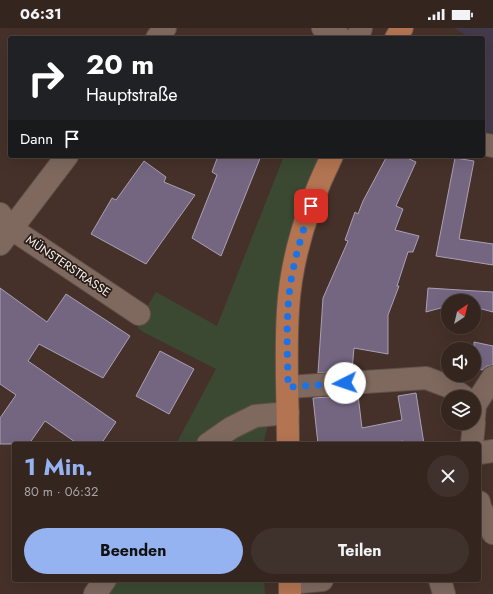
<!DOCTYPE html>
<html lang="de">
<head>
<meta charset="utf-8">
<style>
	body { margin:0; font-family:Jost,sans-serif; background:#3f312c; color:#f1f3f6; height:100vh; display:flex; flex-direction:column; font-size:15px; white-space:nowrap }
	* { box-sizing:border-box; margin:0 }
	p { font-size:13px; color:#a9a5a4 }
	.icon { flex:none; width:22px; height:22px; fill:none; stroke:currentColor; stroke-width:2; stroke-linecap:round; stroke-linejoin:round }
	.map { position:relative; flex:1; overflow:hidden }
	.side { position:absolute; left:12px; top:414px; width:469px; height:140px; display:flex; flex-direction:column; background:#34251f; border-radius:4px; box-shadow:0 4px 16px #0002,0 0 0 1px #4e423d }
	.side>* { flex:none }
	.top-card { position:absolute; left:8px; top:8px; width:477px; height:122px; border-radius:4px; box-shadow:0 4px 16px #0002,0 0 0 1px #4e423d; background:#202124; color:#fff; overflow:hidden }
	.needle { width:26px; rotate:35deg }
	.buttons { position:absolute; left:441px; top:266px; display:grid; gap:8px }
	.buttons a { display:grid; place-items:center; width:40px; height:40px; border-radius:50%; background:#34251f; box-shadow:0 4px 16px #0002,0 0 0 1px #4e423d; font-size:20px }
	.pin { position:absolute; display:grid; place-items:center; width:34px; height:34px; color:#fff; margin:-17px; border-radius:8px; box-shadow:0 2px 6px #0006 }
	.me { position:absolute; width:44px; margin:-22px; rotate:266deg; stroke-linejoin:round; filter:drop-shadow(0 0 3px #0008) }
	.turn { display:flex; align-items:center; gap:14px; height:84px; padding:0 12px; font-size:18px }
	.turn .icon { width:52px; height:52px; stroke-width:2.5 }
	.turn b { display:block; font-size:28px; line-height:34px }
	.then { display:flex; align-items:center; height:38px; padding:0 12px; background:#0003; gap:8px; font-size:15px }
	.round { display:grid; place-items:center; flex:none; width:42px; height:42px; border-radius:21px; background:#3f312c }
	.summary { display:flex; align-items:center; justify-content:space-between; height:68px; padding:0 12px }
	h1 { font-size:24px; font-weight:700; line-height:30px; color:#95b2f1 }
	.action { display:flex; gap:8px; margin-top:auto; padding:8px 12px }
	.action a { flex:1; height:46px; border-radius:24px; background:#95b2f1; color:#111; font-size:16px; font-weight:700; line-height:46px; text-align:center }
	.action a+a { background:#3f312c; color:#f1f3f6 }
	.status { display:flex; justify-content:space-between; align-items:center; height:28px; padding:0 20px; background:#34251f; direction:ltr }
	.status svg { height:11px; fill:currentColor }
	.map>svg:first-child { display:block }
</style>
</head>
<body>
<div class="status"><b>06:31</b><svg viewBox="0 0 49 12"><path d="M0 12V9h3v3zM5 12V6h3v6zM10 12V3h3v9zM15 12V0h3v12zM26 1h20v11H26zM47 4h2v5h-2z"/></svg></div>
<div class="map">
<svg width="493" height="566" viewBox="0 0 493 566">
	<rect width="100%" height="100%" fill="#453129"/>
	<polygon fill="#433a4b" points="454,0 493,0 493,113 483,111 483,10 471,10"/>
	<g fill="#3b4932">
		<polygon points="284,128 325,128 277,365 263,416 176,416 216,341 143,304 138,300 137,295 156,264 217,298"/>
		<polygon points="98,552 264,552 265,566 89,566"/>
	</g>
	<g fill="#746681" stroke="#aaa0b5">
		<polygon points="218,128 261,128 221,228 192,210 217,147 212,144"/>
		<polygon points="387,128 403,128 416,134 396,178 403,181 395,202 419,208 413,224 408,224 397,258 399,258 388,287 388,326 354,320 352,342 318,345 323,270 348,213 345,212 355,184 358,186 363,173"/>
		<polygon points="455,130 474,133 459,211 493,216 493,237 436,228"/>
		<polygon points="144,133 166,149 164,154 195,167 146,236 91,206 112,170 116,172"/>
		<polygon points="0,260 47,294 66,266 130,308 103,350 39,316 28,333 116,394 101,416 78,416 45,393 29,416 0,416 0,390 16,367 0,356"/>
		<polygon points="428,260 493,264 493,284 474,279 474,271 465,273 448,273 448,278 426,284"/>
		<polygon points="474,314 493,318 493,337 487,338 482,342 474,340"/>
		<polygon points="160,323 194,341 169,386 136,368"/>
		<polygon points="416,365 424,416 404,416 403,413 383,416 318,416 313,370 358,367 362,400 402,392 398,368"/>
	</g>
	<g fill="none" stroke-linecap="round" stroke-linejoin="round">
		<defs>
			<g id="street">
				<polyline points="323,0 341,10"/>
				<polyline points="157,10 165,0"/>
				<polyline points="358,10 361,0"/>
				<polyline points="483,116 493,118"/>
				<polyline points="0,186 12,201 139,286"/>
				<polyline points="0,216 67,128"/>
				<polyline points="288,359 426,350 450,359 464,369"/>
				<polyline points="474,389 475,377 493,349"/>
				<polyline points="208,416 231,400 255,388 288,385"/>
				<polyline points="472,416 474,395"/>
				<polyline points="479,425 493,423"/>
				<polyline points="479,474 480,479 493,505"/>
				<polyline points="440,552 444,566"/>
				<polyline points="290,555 322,552"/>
				<polyline points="95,566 105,552"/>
			</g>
			<g id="primary">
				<polyline points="396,10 402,0"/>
				<path d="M288,416C288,372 285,326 288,282C291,229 309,175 332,128"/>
				<polyline points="290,552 290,566"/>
			</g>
		</defs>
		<use href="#street" stroke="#615149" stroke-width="24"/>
		<use href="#primary" stroke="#615149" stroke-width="24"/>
		<use href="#street" stroke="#7f695f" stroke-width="22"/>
		<use href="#primary" stroke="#b37451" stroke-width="22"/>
	</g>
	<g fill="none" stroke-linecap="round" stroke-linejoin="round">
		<path stroke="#1a73e8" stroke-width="7" stroke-dasharray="0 12.6" d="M311,178C300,212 289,247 288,282C286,308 288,334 288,359L345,355"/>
	</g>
	<g text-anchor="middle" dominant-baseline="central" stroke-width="3.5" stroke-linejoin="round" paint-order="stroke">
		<g font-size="12" fill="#fcefea" stroke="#251c18">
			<text transform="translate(68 238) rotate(34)">MÜNSTERSTRASSE</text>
		</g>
	</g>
</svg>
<div class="buttons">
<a><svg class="needle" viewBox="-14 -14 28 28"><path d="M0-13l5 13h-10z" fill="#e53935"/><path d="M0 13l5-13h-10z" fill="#a9a5a4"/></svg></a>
<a><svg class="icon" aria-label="sound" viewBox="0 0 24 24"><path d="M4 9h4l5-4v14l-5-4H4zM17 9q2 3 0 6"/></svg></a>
<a><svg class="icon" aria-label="layers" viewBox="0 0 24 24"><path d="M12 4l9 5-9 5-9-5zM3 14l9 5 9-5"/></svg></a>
</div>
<div class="pin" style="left:311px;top:178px;background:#d93025"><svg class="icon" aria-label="arrive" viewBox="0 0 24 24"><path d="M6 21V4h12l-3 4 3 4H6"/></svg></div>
<svg class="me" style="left:345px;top:355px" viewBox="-20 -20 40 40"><circle r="19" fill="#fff"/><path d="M0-13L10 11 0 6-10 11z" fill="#1a73e8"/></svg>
<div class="top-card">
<div class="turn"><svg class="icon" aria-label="right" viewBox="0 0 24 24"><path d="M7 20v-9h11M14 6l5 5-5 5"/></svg><div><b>20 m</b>Hauptstraße</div></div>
<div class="then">Dann<svg class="icon" aria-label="arrive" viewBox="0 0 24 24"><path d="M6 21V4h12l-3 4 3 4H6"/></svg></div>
</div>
<section class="side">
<div class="summary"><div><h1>1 Min.</h1><p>80 m · 06:32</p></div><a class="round"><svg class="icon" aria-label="close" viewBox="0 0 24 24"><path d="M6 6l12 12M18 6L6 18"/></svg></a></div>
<div class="action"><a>Beenden</a><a>Teilen</a></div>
</section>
</div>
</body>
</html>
